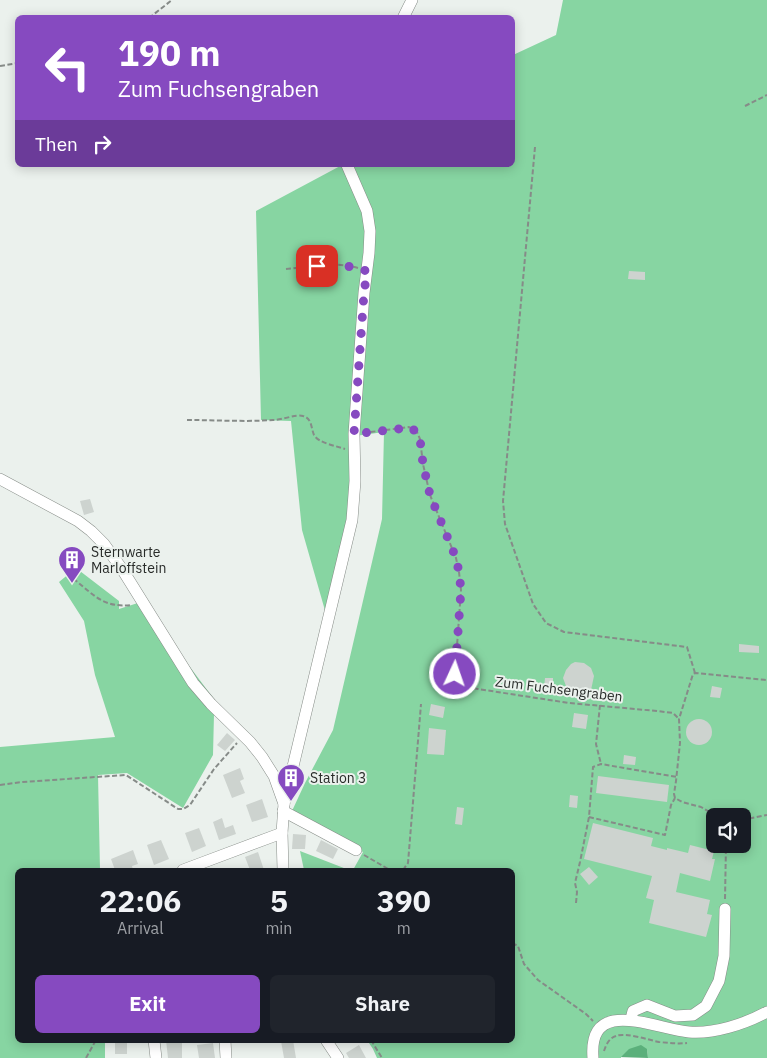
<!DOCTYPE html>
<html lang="en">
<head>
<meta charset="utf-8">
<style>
	body { margin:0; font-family:"IBM Plex Sans",sans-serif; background:#20242c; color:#f1f3f6; height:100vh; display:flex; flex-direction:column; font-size:19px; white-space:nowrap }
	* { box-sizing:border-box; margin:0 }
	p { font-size:16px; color:#9ea1a6 }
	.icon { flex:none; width:28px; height:28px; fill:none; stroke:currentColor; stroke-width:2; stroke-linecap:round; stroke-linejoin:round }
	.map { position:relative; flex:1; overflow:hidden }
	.drawer { position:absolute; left:15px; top:868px; width:500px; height:175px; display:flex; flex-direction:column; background:#171b24; border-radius:8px; box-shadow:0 2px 12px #0003 }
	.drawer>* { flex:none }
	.top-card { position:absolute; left:15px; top:15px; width:500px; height:152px; border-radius:8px; box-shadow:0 2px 12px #0003; background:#864ac0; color:#fff; overflow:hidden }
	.buttons { position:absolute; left:706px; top:808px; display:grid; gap:10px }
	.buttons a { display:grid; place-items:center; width:45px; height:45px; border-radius:8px; background:#171b24; box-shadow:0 2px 12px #0003; font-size:25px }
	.pin { position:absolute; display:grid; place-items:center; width:42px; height:42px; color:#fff; margin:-21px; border-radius:10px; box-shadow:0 2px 8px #0006 }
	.me { position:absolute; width:55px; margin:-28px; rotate:3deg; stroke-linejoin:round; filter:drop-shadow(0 0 4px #0008) }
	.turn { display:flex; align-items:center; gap:18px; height:105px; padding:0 20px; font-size:22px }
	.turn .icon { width:65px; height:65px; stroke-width:2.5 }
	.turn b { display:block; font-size:35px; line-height:42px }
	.then { display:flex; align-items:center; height:48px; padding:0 20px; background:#0003; gap:10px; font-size:19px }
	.eta { display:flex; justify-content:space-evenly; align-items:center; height:85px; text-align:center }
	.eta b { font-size:30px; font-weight:700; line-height:35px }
	.cta { display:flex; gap:10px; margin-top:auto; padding:10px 20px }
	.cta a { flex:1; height:58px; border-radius:8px; background:#864ac0; color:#fff; font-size:20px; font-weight:700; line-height:58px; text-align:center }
	.cta a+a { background:#20242c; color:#f1f3f6 }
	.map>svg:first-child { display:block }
</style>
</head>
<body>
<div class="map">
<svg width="767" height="1058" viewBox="0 0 767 1058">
	<rect width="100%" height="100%" fill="#ebf1ed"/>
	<g fill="#87d5a2" fill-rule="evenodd">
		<path d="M563,0H767V1058H648L647,1049L621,1057V1058H377L373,1049L367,1040H512V870H353L363,852L292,811L305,783L333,730L382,519L384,432L355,436L354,511L328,621L302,530L291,421L261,420L256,211L342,165H512L513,55L556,35ZM715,816H742V844H715Z"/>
		<polygon points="76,568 119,601 119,609 141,602 220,707 214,714 213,755 183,808 127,773 98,775 100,870 18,870 18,1040 105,1040 105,1058 0,1058 0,747 115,737 95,675 84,621 59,582"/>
		<polygon points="300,851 349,870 304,870"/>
	</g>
	<polygon fill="#5bb07b" points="641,1045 647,1049 648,1058 621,1057 629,1049"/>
	<g fill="#cdd3cf">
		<polygon points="629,271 645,272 645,280 628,279"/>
		<polygon points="90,499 94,512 84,515 80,501"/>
		<polygon points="739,644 759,646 759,653 739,652"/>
		<polygon points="575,662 584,663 591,668 594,676 591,690 582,693 577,693 573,691 566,686 563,678 566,670 571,664"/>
		<polygon points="545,678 553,678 553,688 544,688"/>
		<polygon points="712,686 722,688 720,698 710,697"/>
		<polygon points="431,704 445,707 443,718 429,715"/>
		<polygon points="574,713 588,715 586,729 572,727"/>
		<circle cx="699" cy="732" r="13"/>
		<polygon points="429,728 446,730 444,755 427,754"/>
		<polygon points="227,733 235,740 225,751 217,745"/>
		<polygon points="624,755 636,757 635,765 623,764"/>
		<polygon points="240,768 244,779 240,781 245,793 232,798 223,775"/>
		<polygon points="598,776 669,785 667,802 596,793"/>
		<polygon points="570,795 578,796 577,808 569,807"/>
		<polygon points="262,799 268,817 252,822 246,805"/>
		<polygon points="457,807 464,808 462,825 455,824"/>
		<polygon points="222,818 225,828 233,825 236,834 219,840 213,822"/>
		<polygon points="593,823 653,838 651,846 667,850 667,848 688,853 690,845 714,851 712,859 715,859 710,881 680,873 676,892 710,900 707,914 712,915 706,937 649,923 654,900 646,898 652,876 584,859"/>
		<polygon points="199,828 206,846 192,852 185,833"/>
		<polygon points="293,834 306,835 305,849 292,849"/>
		<polygon points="161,840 169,859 154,865 147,845"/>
		<polygon points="321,840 338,849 333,859 316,851"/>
		<polygon points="133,850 138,864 132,866 133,870 115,870 111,859"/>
		<polygon points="258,852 264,870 250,870 245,857"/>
		<polygon points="589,867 598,877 589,885 580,874"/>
		<rect x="115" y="1040" width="12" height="14"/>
		<polygon points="166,1040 182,1040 182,1058 168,1058"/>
		<polygon points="293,1040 296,1058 284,1058 281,1041"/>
		<polygon points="213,1043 215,1058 199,1058 197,1045"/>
		<polygon points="359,1045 366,1058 349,1058 346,1053"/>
	</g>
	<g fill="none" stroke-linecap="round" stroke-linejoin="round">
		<defs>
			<g id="minor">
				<polyline points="403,18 412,0"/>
				<polyline points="0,479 78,521 91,531 104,544 122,569 193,683 211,704 250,742 262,757 274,776 284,804 282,833 283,870"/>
				<polyline points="284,804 352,520 355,481 354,434 364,293 369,253 370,231 367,211 347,165"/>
				<polyline points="283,811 356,850"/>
				<polyline points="183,870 282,833"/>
				<polyline points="631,1019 633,1011 647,1005 675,1016 693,1015 706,1006 719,981 724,956 725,909"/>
				<polyline points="154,1040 156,1058"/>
				<polyline points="225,1040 226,1058"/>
				<polyline points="326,1040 338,1058"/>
				<path d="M593,1058C588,995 655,1029 689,1032C714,1034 745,1024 767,1012"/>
			</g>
		</defs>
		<use href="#minor" stroke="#868c87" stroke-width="12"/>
		<g stroke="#868b88" stroke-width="2" stroke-dasharray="5 2.5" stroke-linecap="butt">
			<polyline points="149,18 172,0"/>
			<polyline points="0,66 18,63"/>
			<polyline points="745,106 767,95"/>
			<polyline points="535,147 503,501 505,524 533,604 546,623 564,632 687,647 695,673"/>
			<path d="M286,269C310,267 334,261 358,268"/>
			<path d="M187,420C215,420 244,422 273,420C282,420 296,414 303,416C312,418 311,428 314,435C318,443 337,446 345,449"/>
			<path d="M363,433L409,427L417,432L420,439L423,464L430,495L456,558L459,572L461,590L455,674C459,686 467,687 478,689L569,703L657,711L673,713L679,719"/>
			<path d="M73,581L75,580C95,596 104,608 132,605"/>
			<polyline points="600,705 596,744 601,764"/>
			<polyline points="0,785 22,782 126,775 178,809 183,809 190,805 214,769 237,743"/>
			<polyline points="589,817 665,835 671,805 675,798"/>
			<polyline points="715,817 711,813 701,807 682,802 675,798 674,794 676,781 680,743 679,719 693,674 695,673 767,680"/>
			<polyline points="742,820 767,815"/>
			<polyline points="364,855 390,870"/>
			<polyline points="403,870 408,863 421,704"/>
			<polyline points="725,899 726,844"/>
			<polyline points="576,903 577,892 575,883 580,862 589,817 593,767 601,764 677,777"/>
			<polyline points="512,943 518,946 524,964 538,980 586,1014 593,1021"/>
			<polyline points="371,1040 382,1058"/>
			<path d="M604,1051C606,1045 609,1038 616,1036C625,1032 649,1040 659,1042C669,1043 678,1044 687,1043"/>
			<polyline points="86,1058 96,1040"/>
		</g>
		<use href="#minor" stroke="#fff" stroke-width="11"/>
	</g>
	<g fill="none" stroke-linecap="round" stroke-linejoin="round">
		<path stroke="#864ac0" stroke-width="9" stroke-dasharray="0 16.2" d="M317,266C339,264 346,265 367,271L364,293L354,434L398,429L409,427L417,432L420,439L423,464L430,495L456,558L459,572L461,590L455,674"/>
	</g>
	<defs>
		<symbol id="building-pin" viewBox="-11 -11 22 30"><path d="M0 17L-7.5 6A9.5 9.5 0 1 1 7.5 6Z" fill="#864ac0" stroke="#ebf1ed"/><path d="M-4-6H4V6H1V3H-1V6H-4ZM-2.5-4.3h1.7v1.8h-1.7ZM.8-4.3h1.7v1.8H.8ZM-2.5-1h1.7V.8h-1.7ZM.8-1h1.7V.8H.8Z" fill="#fff"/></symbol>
	</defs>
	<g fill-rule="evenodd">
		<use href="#building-pin" x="56" y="544" width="32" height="43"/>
		<use href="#building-pin" x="275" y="762" width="32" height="43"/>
	</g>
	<g text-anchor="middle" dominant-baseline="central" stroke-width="4" stroke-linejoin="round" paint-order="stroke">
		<g font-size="14" fill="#282b29" stroke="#ebf1ed" text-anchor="start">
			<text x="91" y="552">Sternwarte<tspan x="91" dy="16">Marloffstein</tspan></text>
			<text x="310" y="778">Station 3</text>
		</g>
		<g font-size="14" fill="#282b29" stroke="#ebf1ed">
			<text transform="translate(559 689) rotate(7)">Zum Fuchsengraben</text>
		</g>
	</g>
</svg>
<div class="buttons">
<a><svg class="icon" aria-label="sound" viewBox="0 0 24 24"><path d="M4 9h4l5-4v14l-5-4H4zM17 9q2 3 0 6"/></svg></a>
</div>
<div class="pin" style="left:317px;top:266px;background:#d93025"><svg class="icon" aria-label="arrive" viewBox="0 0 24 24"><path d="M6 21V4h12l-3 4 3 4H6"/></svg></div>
<svg class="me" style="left:455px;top:674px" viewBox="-20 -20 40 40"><circle r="17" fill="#864ac0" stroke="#fff" stroke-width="3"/><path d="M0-11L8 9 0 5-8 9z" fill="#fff"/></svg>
<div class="top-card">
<div class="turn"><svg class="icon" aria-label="left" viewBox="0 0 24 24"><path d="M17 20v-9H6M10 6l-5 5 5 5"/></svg><div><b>190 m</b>Zum Fuchsengraben</div></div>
<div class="then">Then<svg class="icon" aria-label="right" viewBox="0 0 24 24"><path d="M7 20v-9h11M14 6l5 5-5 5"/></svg></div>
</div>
<section class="drawer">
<div class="eta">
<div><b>22:06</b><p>Arrival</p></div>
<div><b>5</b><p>min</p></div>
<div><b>390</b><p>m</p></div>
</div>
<div class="cta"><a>Exit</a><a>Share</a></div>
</section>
</div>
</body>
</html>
